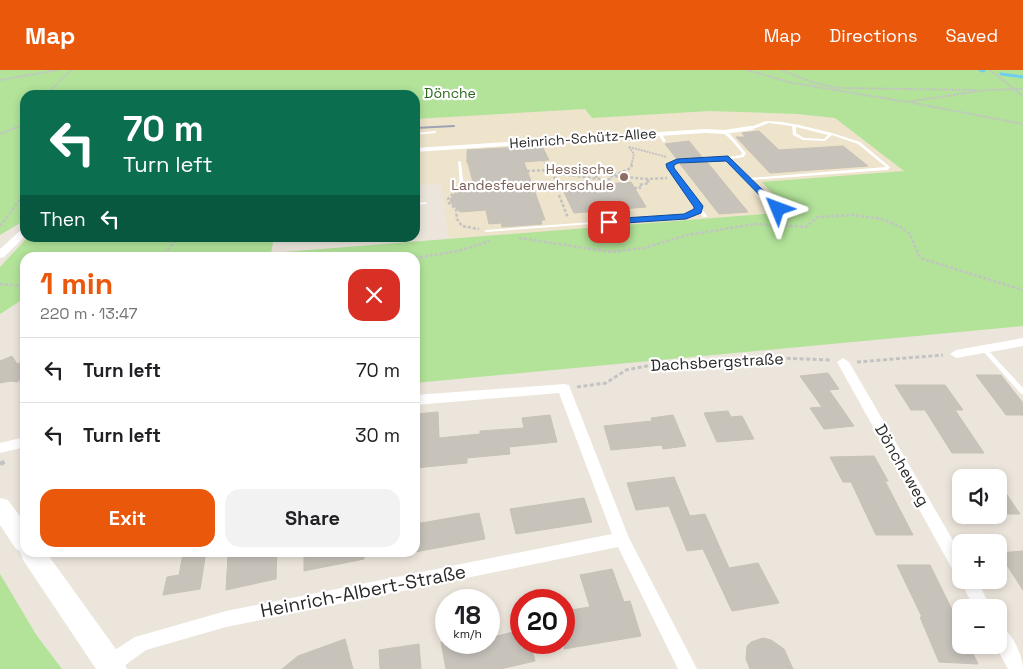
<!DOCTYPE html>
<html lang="en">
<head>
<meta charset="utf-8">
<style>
	body { margin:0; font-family:"Space Grotesk",sans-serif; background:#f2f2f2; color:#202124; height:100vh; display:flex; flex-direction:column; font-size:19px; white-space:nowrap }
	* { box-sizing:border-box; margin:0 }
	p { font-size:16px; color:#757577 }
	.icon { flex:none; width:28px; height:28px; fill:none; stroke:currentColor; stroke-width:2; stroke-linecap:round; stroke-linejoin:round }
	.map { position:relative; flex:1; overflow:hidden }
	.panel { position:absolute; left:20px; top:182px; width:400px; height:305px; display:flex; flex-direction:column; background:#fff; border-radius:15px; box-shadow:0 2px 8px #0003 }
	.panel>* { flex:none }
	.hud { position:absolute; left:20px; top:20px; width:400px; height:152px; border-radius:15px; box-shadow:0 2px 8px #0003; background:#0b6e4f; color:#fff; overflow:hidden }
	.tools { position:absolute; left:952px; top:399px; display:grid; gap:10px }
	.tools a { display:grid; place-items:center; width:55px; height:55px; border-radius:10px; background:#fff; box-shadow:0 2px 8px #0003; font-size:25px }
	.speed { position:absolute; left:435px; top:519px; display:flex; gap:10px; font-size:25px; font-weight:700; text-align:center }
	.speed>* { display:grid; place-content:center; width:65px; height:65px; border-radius:50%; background:#fff; box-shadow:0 2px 8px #0003; line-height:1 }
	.speed small { font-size:12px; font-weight:400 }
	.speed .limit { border:8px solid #d22; background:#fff; color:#111 }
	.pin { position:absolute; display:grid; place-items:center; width:42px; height:42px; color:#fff; margin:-21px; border-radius:10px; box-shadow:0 2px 8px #0006 }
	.me { position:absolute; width:55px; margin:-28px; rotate:314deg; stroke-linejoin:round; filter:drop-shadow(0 0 4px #0008) }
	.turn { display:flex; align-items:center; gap:18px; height:105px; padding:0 20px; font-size:22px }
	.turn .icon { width:65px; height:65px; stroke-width:2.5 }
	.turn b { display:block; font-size:35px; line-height:42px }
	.then { display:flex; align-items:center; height:48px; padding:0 20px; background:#0003; gap:10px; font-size:19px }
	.round { display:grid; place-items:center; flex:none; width:52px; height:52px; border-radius:15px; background:#f2f2f2 }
	.summary { display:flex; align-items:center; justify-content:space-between; height:85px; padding:0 20px }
	h1 { font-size:30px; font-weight:800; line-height:38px; color:#ea580c }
	.action { display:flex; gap:10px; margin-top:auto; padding:10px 20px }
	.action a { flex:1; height:58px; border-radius:15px; background:#ea580c; color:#fff; font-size:20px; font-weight:800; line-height:58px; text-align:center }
	.action a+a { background:#f2f2f2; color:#202124 }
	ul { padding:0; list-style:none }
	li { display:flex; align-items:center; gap:15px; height:65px; padding:0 20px; border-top:1px solid #e0e0e0 }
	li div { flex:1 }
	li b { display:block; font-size:19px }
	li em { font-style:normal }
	header { display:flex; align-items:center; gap:30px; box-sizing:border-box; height:70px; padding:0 25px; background:#ea580c; color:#fff }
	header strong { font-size:24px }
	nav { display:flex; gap:28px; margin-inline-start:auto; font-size:18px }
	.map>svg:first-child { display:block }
</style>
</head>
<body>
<header>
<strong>Map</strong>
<nav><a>Map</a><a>Directions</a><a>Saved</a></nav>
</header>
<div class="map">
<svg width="1023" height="599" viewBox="0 0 1023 599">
	<rect width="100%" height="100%" fill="#ece5dc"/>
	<polygon fill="#eee3cb" points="585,39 592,48 710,41 797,44 835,48 904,101 763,112 790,142 449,169 441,114 415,115 415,49"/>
	<g fill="#b2e399">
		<polygon points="0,0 1023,0 1023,256 415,313 415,188 25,188 25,228 0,244 0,197 27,168 274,168 271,183 789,142 762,112 904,101 835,48 797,44 710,41 592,48 585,39 415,49 415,25 25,25 25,150 0,165"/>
		<polygon points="0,504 37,566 62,599 0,599"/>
	</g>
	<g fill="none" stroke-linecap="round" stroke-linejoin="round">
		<g stroke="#6fcdee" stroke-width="3">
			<polyline points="980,0 984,1"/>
			<polyline points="1001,4 1023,7"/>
		</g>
	</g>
	<g fill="#c7c3bb" stroke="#c8c1b6">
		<polygon points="759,61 779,80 843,76 868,96 770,103 736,67 745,67 742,63"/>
		<polygon points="689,71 702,87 676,88 665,74"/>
		<polygon points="542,76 549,90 524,92 545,150 541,150 542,154 502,157 501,153 489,154 486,140 460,142 452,134 450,130 454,124 474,116 468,93 467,93 467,80"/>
		<polygon points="707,92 748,142 719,144 680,94"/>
		<polygon points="631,112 646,137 574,143 562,118"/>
		<polygon points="12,286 17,294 25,291 25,306 17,312 11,311 0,313 0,291"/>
		<polygon points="828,303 839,319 829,320 854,356 824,359 810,338 822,337 800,306"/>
		<polygon points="976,305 1001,305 1023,333 1023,345 1006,345"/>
		<polygon points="895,315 945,315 963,340 955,340 984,383 952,383 925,340 911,340"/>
		<polygon points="728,341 731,347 742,346 754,369 717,372 704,343"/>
		<polygon points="438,342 439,368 480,364 480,361 524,358 522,348 550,345 557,372 509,377 510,384 467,388 467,393 415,398 415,344"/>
		<polygon points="673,345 686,376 663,379 662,375 611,380 604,356 652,351 651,348"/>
		<polygon points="874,386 888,411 885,411 913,465 876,465 851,412 843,412 830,387"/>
		<polygon points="674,407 690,446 705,444 729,498 758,493 779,533 732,541 703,479 687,481 669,436 636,440 627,413"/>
		<polygon points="999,413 1020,444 999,444"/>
		<polygon points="584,428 592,452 516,464 510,439"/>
		<polygon points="479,443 485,469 415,482 415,454"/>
		<polygon points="1023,481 1023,520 999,483"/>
		<polygon points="195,482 206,482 200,519 163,525 167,507 179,505 183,484"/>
		<polygon points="238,482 277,482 276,509 226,520 228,484"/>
		<polygon points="304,482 364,482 364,489 304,501"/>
		<polygon points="897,495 930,495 961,558 961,575 969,575 978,594 939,592 920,547 922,547"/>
		<polygon points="612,499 624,532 630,531 641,566 564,579 564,541 590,537 580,505"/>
		<polygon points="521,560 521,572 530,572 535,591 500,599 446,599 441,572 489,572 489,568"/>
		<polygon points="763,568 771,570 784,579 793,599 750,599 746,589 747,576 751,572"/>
		<polygon points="345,569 353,599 282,599 298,586"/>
		<polygon points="419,574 421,599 380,599 379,580"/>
	</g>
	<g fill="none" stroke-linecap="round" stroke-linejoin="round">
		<g stroke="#c3c3c3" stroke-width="2" stroke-dasharray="2 1" stroke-linecap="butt">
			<polyline points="747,0 793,13 907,32 986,20 1023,19"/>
			<polyline points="781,0 815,13 838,18 975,20"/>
			<polyline points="990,0 1023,26"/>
			<polyline points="0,10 58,0"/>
			<polyline points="46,25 71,0"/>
			<polyline points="913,33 1023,54"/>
			<polyline points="0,64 25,54"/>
			<polyline points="629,77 667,87"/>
			<polyline points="629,77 634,84 631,96"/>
			<polyline points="542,90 548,96"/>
		</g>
		<g stroke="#c3c3c3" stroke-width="2.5" stroke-dasharray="3 2" stroke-linecap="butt">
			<polyline points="527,101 552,100 547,95"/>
			<polyline points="595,107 604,103 612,106 631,98 632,95"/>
			<polyline points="470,112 484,112"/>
			<polyline points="634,118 640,118 639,115 649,113 647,109"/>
			<path d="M556,119L554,103C565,104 604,111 611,109L612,106L647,109L667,108"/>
			<polyline points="456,120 448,129 449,133 456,139 457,149 462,156 479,159"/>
			<polyline points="559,125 568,148"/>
			<polyline points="0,156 25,123"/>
			<polyline points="519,168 611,182 644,178 687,165 755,154 806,157 818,147 853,145 881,149 899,156 910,164 918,184 923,189 1023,220"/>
			<polyline points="161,188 178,168"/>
			<polyline points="415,188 458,181 490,171"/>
			<polyline points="0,214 25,216"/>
		</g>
		<g stroke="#c3c3c3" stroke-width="3" stroke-dasharray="4 2.5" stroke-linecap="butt">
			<polyline points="857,292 943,285"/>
			<polyline points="577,317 606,313 626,300 647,296 755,287 831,290"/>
		</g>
		<polyline stroke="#c3c3c3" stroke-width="4.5" stroke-dasharray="5 3" stroke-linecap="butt" points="0,394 6,391"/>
		<g fill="#fff" fill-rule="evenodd">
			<path d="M766,51L782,52L799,55L832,63L860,72L890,97L888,100H887L752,110L780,138V139L778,140H776L747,110H745V108L727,89L678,92L672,95L673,98L707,146V147H703L700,142L686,147L486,162L484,161L486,160L685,145L696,140V137L669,98L668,94L677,90L728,87L741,85L742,83C736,75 730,68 722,62L724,61L730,64L746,83L744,87L731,89L750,108L886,97L858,74L832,65L825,71L803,70L793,65L792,56H791L769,53L753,59H750L748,58ZM796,57L828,65L824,69L804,68L796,63Z"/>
			<polygon points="435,61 436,61 436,63 415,65 415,63"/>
			<polygon points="659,63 661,63 666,71 665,72 663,72 658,64"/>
			<polygon points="458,91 461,92 464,118 462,119 460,118"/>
			<polygon points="425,132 427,133 427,134 415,135 415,133"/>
			<polygon points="984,277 986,278 1023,318 1023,324 1021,324 982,280 981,279"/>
		</g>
		<g fill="#fff" fill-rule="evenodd">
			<polygon points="750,56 753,56 753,60 724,64 705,63 415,82 415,78 705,59 724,60"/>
			<polygon points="25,158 25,166 4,187 0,188 0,179 22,159"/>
			<polygon points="1023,268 1023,276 956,288 950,284 956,280"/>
			<polygon points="843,288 849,292 961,484 961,506 955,504 837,292"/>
			<polygon points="564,314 569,315 570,318 629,468 697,599 678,599 618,477 226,557 146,580 120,599 104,599 102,594 104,587 135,567 226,541 612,464 559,323 415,335 415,325"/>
			<polygon points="25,367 25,377 0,383 0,373"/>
			<polygon points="961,506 961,510 977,510 991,538 974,538 960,510"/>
			<path d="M999,556C1012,561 1023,586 1023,599H1008L995,575H999Z"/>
		</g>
		<polygon fill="#fff" fill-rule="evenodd" points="0,428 8,430 25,453 25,482 46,482 123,589 127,599 96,599 23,490 20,481 16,479 0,455"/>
		<polyline stroke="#9fa2b4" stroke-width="2" points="415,58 454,56"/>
	</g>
	<polygon fill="#1a73e8" stroke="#114b97" points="728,86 781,138 781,141 775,141 726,91 678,93 674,95 674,98 703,136 701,143 686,149 609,154 605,152 609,149 684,144 694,139 694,137 667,98 666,94 677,89"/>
	<circle fill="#8d6e63" stroke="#fff" stroke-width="2" cx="624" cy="107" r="5"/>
	<g text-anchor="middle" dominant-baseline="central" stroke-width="4.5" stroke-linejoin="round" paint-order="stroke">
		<g font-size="14" fill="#2a671a" stroke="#fff">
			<text x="450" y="23">Dönche</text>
		</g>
		<g font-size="14" fill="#2a2a2a" stroke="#fff">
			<text transform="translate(583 68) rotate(-4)">Heinrich-Schütz-Allee</text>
		</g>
		<g font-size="14" fill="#785e54" stroke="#fff" text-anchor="end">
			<text x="614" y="99">Hessische<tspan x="614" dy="16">Landesfeuerwehrschule</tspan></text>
		</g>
		<g font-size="16" fill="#2a2a2a" stroke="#fff">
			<text transform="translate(717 292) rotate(-3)">Dachsbergstraße</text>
			<text transform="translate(902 395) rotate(60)">Döncheweg</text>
		</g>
		<g font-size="19" fill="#2a2a2a" stroke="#fff">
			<text transform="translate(363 521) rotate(-11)">Heinrich-Albert-Straße</text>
		</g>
	</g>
</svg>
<div class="tools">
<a><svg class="icon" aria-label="sound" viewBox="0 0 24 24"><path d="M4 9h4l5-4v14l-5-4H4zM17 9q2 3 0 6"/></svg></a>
<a>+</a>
<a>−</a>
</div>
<div class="speed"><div>18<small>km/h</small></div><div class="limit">20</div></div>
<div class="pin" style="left:609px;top:152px;background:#d93025"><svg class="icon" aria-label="arrive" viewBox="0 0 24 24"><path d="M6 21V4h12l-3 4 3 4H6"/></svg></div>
<svg class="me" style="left:778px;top:139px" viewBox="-20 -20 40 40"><path d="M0-17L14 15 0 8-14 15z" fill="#1a73e8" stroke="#fff" stroke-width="4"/></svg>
<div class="hud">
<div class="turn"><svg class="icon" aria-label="left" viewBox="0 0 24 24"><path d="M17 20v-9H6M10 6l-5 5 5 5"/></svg><div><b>70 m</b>Turn left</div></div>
<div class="then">Then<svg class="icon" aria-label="left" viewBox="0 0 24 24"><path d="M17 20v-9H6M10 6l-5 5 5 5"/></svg></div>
</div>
<section class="panel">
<div class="summary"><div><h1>1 min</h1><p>220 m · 13:47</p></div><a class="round" style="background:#d93025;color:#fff"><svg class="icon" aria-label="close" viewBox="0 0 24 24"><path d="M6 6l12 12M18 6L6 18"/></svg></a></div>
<ul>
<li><svg class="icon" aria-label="left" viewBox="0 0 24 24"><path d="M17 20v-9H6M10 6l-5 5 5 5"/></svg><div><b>Turn left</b></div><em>70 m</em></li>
<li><svg class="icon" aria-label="left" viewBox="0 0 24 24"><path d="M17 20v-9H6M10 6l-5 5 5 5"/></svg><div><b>Turn left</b></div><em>30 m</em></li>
</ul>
<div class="action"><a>Exit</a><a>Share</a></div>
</section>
</div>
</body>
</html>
